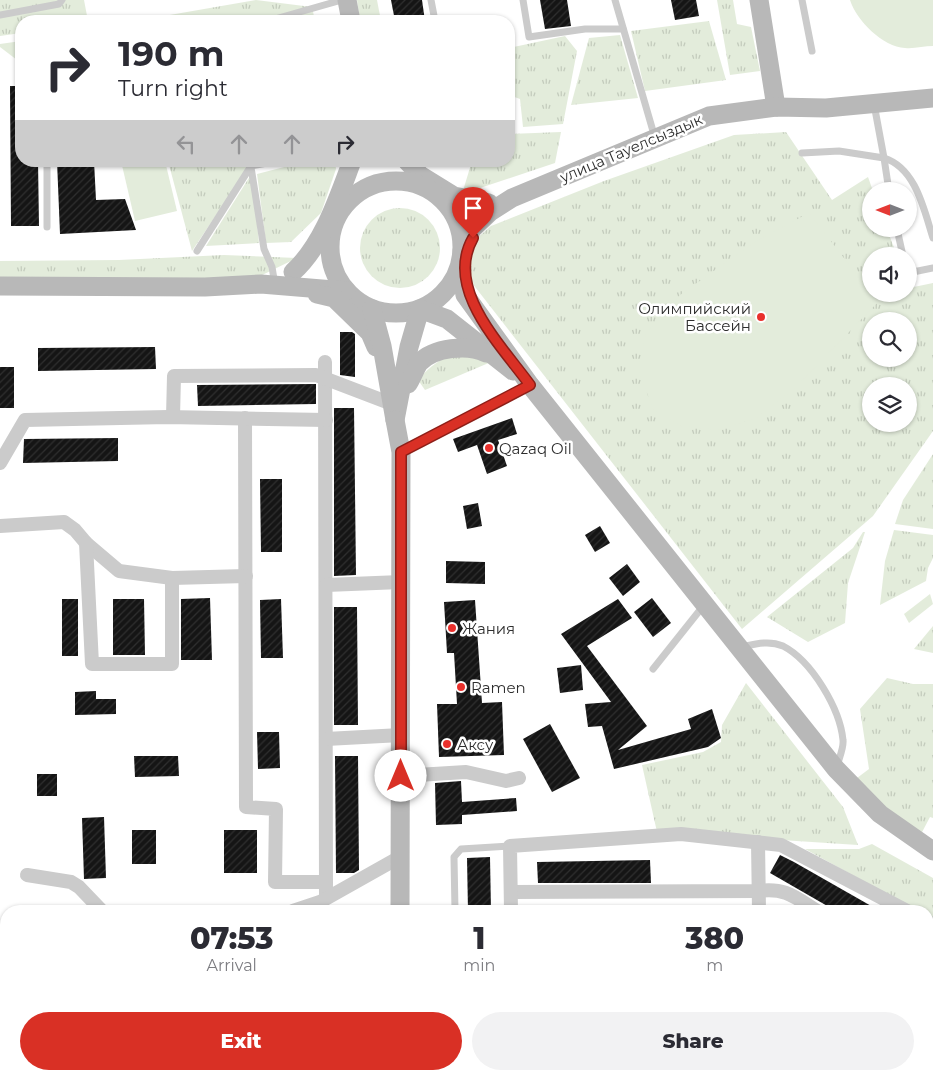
<!DOCTYPE html>
<html lang="en">
<head>
<meta charset="utf-8">
<style>
	body { margin:0; font-family:Montserrat,sans-serif; background:#f2f2f3; color:#2b2b33; height:100vh; display:flex; flex-direction:column; font-size:19px; white-space:nowrap }
	* { box-sizing:border-box; margin:0 }
	p { font-size:16px; color:#7c7c81 }
	.icon { flex:none; width:28px; height:28px; fill:none; stroke:currentColor; stroke-width:2; stroke-linecap:round; stroke-linejoin:round }
	.map { position:relative; flex:1; overflow:hidden }
	.side { position:absolute; left:0px; top:905px; width:934px; height:175px; display:flex; flex-direction:column; background:#fff; border-radius:20px 20px 0 0; box-shadow:0 1px 4px #0004 }
	.side>* { flex:none }
	.guide { position:absolute; left:15px; top:15px; width:500px; height:152px; border-radius:20px; box-shadow:0 1px 4px #0004; background:#fff; color:#2b2b33; overflow:hidden }
	.needle { width:32px; rotate:270deg }
	.tools { position:absolute; left:862px; top:182px; display:grid; gap:10px }
	.tools a { display:grid; place-items:center; width:55px; height:55px; border-radius:50%; background:#fff; box-shadow:0 1px 4px #0004; font-size:25px }
	.pin { position:absolute; display:grid; place-items:center; width:42px; height:42px; color:#fff; margin:-51px -21px; border-radius:50% 50% 50% 0; rotate:-45deg; box-shadow:0 0 5px #0007 }
	.pin .icon { rotate:45deg }
	.me { position:absolute; width:55px; margin:-28px; rotate:0deg; stroke-linejoin:round; filter:drop-shadow(0 0 4px #0008) }
	.turn { display:flex; align-items:center; gap:18px; height:105px; padding:0 20px; font-size:22px }
	.turn .icon { width:65px; height:65px; stroke-width:2.5 }
	.turn b { display:block; font-size:35px; line-height:42px }
	.lanes { display:flex; align-items:center; height:48px; padding:0 20px; background:#0003; justify-content:center; gap:25px; direction:ltr }
	.lanes .off { opacity:.35 }
	.eta { display:flex; justify-content:space-evenly; align-items:center; height:85px; text-align:center }
	.eta b { font-size:30px; font-weight:800; line-height:35px }
	.primary-button { display:flex; gap:10px; margin-top:auto; padding:10px 20px }
	.primary-button a { flex:1; height:58px; border-radius:30px; background:#d93025; color:#fff; font-size:20px; font-weight:800; line-height:58px; text-align:center }
	.primary-button a+a { background:#f2f2f3; color:#2b2b33 }
	.map>svg:first-child { display:block }
</style>
</head>
<body>
<div class="map">
<svg width="933" height="1080" viewBox="0 0 933 1080">
	<defs>
		<pattern id="grass-tufts" width="24" height="20" patternUnits="userSpaceOnUse" patternTransform="scale(1.25)"><rect width="24" height="20" fill="#e3ecdb"/><path d="M3 7l-1-3M5 7V3M7 7l1-3M15 17l-1-3M17 17v-4M19 17l1-3" fill="none" stroke="#c3cbbc"/></pattern>
		<pattern id="building-hatch" width="6" height="6" patternUnits="userSpaceOnUse" patternTransform="scale(1.25)"><rect width="6" height="6" fill="#151515"/><path d="M-1 1l2-2M0 6l6-6M5 7l2-2" fill="none" stroke="#2f2f2f"/></pattern>
	</defs>
	<rect width="100%" height="100%" fill="#fff"/>
	<g fill="url(#grass-tufts)" fill-rule="evenodd">
		<polygon points="0,0 84,0 88,21 21,21 21,33 0,36"/>
		<polygon points="256,0 312,7 315,21 135,21"/>
		<polygon points="357,0 377,0 381,21 360,21"/>
		<polygon points="717,0 733,0 737,24 751,27 760,71 730,75"/>
		<polygon points="709,21 726,80 645,91 631,31"/>
		<polygon points="620,35 638,98 571,105 589,38"/>
		<polygon points="565,36 577,51 563,124 523,127 520,99 509,95 509,48"/>
		<polygon points="21,41 21,63 0,47 0,44"/>
		<polygon points="561,132 555,163 462,194 472,161 509,161 509,134"/>
		<path d="M786,132L832,200L868,177L873,191L871,229H887L897,256H871V294H909V288L933,283V431L873,516L742,629L472,283L468,257L474,241L491,226L604,181L734,135ZM871,321H909V359H871ZM871,386H909V424H871Z"/>
		<polygon points="168,161 251,163 192,251"/>
		<polygon points="296,161 335,161 336,169 321,213 291,242 266,243 257,174 296,164"/>
		<polygon points="252,173 259,243 206,246"/>
		<circle cx="400" cy="248" r="40"/>
		<polygon points="224,255 297,258 254,279 0,278 0,261 119,260"/>
		<path d="M459,351L491,362L425,390L418,380C430,366 441,358 459,351Z"/>
		<polygon points="933,454 933,529 895,524 903,500"/>
		<polygon points="894,530 933,535 933,558 928,568 926,581 880,605 885,561"/>
		<polygon points="863,532 865,532 848,583 845,623 808,642 767,617 853,548"/>
		<polygon points="930,594 933,604 909,623 904,614"/>
		<polygon points="933,626 933,653 914,649"/>
		<polygon points="887,678 913,684 933,684 933,818 930,817 920,836 853,781 869,769 860,709"/>
		<polygon points="746,683 843,807 858,845 657,832 642,765 703,752 721,742 722,725"/>
		<polygon points="872,844 933,878 933,920 928,917 928,911 918,911 805,849 859,849"/>
	</g>
	<g fill="#e3ecdb">
		<path d="M850,0H933V46C924,46 914,49 905,48C883,47 856,20 850,0Z"/>
		<polygon points="121,161 165,161 177,211 135,221"/>
		<polygon points="809,213 878,302 795,388 756,418 719,430 681,426 653,409 638,369 646,333 680,295 756,241"/>
	</g>
	<g fill="url(#building-hatch)">
		<polygon points="391,0 422,0 425,21 395,21"/>
		<polygon points="540,0 567,0 571,26 545,29"/>
		<polygon points="671,0 696,0 699,16 675,20"/>
		<polygon points="10,86 21,86 21,161 38,161 39,226 11,226"/>
		<polygon points="57,161 94,161 96,200 125,199 136,230 60,234"/>
		<polygon points="340,332 352,332 355,334 355,377 340,375"/>
		<polygon points="155,347 156,369 38,371 38,348"/>
		<rect x="0" y="367" width="14" height="41"/>
		<polygon points="316,384 316,404 198,406 197,385"/>
		<polygon points="334,408 354,408 356,575 334,576"/>
		<polygon points="512,418 517,434 498,440 507,466 487,474 477,445 458,452 453,439"/>
		<polygon points="118,438 118,461 23,463 24,439"/>
		<polygon points="260,479 282,479 282,552 261,552"/>
		<polygon points="478,503 482,526 467,529 463,506"/>
		<polygon points="600,526 610,543 595,552 585,535"/>
		<polygon points="446,561 485,562 485,584 446,583"/>
		<polygon points="627,564 640,582 623,596 609,578"/>
		<polygon points="210,598 212,660 181,660 181,599"/>
		<polygon points="652,598 671,623 653,637 634,612"/>
		<rect x="62" y="599" width="16" height="57"/>
		<polygon points="113,599 144,599 145,655 113,655"/>
		<polygon points="281,599 283,658 261,658 260,600"/>
		<polygon points="618,599 632,618 587,646 647,726 618,750 691,729 688,719 712,709 721,738 708,747 614,769 602,726 588,727 585,704 611,702 561,634"/>
		<polygon points="475,600 482,703 502,702 504,755 439,757 437,704 457,704 454,653 447,653 444,602"/>
		<polygon points="334,607 357,607 358,725 334,725"/>
		<polygon points="581,665 583,690 560,693 557,668"/>
		<polygon points="96,691 96,699 116,699 116,714 75,715 75,692"/>
		<polygon points="550,724 580,778 552,792 523,739"/>
		<polygon points="257,732 279,732 280,768 258,769"/>
		<polygon points="134,756 178,756 179,776 135,777"/>
		<polygon points="335,756 358,756 359,870 354,873 336,873"/>
		<rect x="37" y="774" width="20" height="22"/>
		<polygon points="461,781 462,802 516,798 517,811 462,815 462,824 436,825 435,783"/>
		<polygon points="104,817 106,878 84,879 82,818"/>
		<rect x="132" y="830" width="24" height="34"/>
		<rect x="224" y="830" width="33" height="43"/>
		<polygon points="780,855 794,862 880,911 836,911 770,873"/>
		<polygon points="490,857 491,911 468,911 467,858"/>
		<polygon points="650,860 651,883 538,883 537,862"/>
	</g>
	<g fill="none" stroke-linecap="round" stroke-linejoin="round">
		<g stroke="#cbcbcb" stroke-width="7">
			<polyline points="431,0 435,21"/>
			<polyline points="523,0 529,37 585,29 623,29"/>
			<polyline points="615,0 655,138"/>
			<polyline points="802,0 812,51"/>
			<polyline points="0,15 59,4 62,0"/>
			<polyline points="268,21 342,0"/>
			<polyline points="802,153 839,151 884,158 874,104"/>
			<polyline points="47,161 47,227"/>
			<polyline points="250,161 264,249 272,267 274,279"/>
			<path d="M889,191L884,158C916,168 924,210 933,238"/>
			<polyline points="897,229 903,256"/>
			<polyline points="197,251 251,166 278,161"/>
			<polyline points="909,269 913,272 933,268"/>
			<polyline points="402,452 530,385"/>
			<path d="M741,647C755,644 769,640 783,646C812,661 840,709 843,740C844,748 839,758 837,766"/>
			<polyline points="653,669 704,605"/>
			<polyline points="455,911 454,857 461,849 510,846"/>
			<polyline points="928,948 933,944"/>
			<polyline points="5,949 6,949"/>
			<polyline points="928,974 933,977"/>
			<polyline points="928,1012 933,1003"/>
			<polyline points="361,1074 361,1080"/>
			<polyline points="332,1080 332,1074"/>
			<polyline points="885,1080 889,1074"/>
		</g>
		<g stroke="#cbcbcb" stroke-width="14">
			<polyline points="325,362 326,898"/>
			<polyline points="173,417 174,376 316,375 392,404"/>
			<polyline points="245,418 246,807 276,809 275,882 326,882"/>
			<polyline points="0,463 25,420 168,417 326,420"/>
			<polyline points="0,526 64,522 75,530 86,543 119,571 172,578 246,576"/>
			<polyline points="86,543 92,664 172,664 172,578"/>
			<polyline points="326,585 401,582"/>
			<polyline points="326,739 401,735"/>
			<polyline points="401,776 466,772 506,781 519,778"/>
			<polyline points="758,842 759,911"/>
			<polyline points="27,875 71,882 79,887 102,911"/>
			<path d="M511,892L758,891C785,887 795,897 817,911"/>
			<polyline points="293,911 320,902 400,857"/>
			<polyline points="511,911 510,846 681,834 781,845 907,911"/>
			<polyline points="928,922 933,925"/>
			<polyline points="513,1074 514,1080"/>
			<polyline points="673,1080 673,1074"/>
			<polyline points="802,1080 806,1074"/>
		</g>
		<g stroke="#b8b8b8" stroke-width="19">
			<polyline points="347,0 351,21"/>
			<polyline points="759,0 776,107"/>
			<polyline points="933,98 826,108 776,107 709,116 512,198 490,212 472,229 462,251 461,274 465,295 530,385 836,769 880,814 933,851"/>
			<polyline points="407,161 420,175 454,196 489,203"/>
			<circle cx="396" cy="247" r="66"/>
			<path d="M293,272C323,245 338,198 352,161"/>
			<polyline points="0,286 205,287 261,284 346,291"/>
			<polyline points="317,294 334,298 370,333 376,347"/>
			<polyline points="372,309 382,346 395,420 409,347 420,309 447,319 513,371"/>
			<path d="M408,384C412,378 415,369 419,363C434,347 468,344 486,353"/>
			<polyline points="395,420 401,452 400,911"/>
			<polyline points="402,1074 402,1080"/>
			<polyline points="0,1079 19,1074"/>
		</g>
	</g>
	<g fill="none" stroke-linecap="round" stroke-linejoin="round">
		<defs>
			<path id="route" d="M401,776V452L530,385C501,345 444,289 473,238"/>
		</defs>
		<use href="#route" stroke="#8d1f18" stroke-width="12"/>
		<use href="#route" stroke="#d93025" stroke-width="9"/>
	</g>
	<g fill="#e9302c" stroke="#fff" stroke-width="2">
		<circle cx="761" cy="317" r="5"/>
		<circle cx="489" cy="448" r="5"/>
		<circle cx="452" cy="628" r="5"/>
		<circle cx="461" cy="687" r="5"/>
		<circle cx="447" cy="744" r="5"/>
	</g>
	<g text-anchor="middle" dominant-baseline="central" stroke-width="5" stroke-linejoin="round" paint-order="stroke">
		<g font-size="15" fill="#2e2e2e" stroke="#fff">
			<text transform="translate(631 148) rotate(-23)">улица Тауелсыздык</text>
		</g>
		<g font-size="15" fill="#2e2e2e" stroke="#fff" text-anchor="start">
			<text x="751" y="308" text-anchor="end">Олимпийский<tspan x="751" dy="17">Бассейн</tspan></text>
			<text x="499" y="448">Qazaq Oil</text>
			<text x="462" y="628">Жания</text>
			<text x="471" y="687">Ramen</text>
			<text x="457" y="744">Аксу</text>
		</g>
	</g>
</svg>
<div class="tools">
<a><svg class="needle" viewBox="-14 -14 28 28"><path d="M0-13l5 13h-10z" fill="#e53935"/><path d="M0 13l5-13h-10z" fill="#7c7c81"/></svg></a>
<a><svg class="icon" aria-label="sound" viewBox="0 0 24 24"><path d="M4 9h4l5-4v14l-5-4H4zM17 9q2 3 0 6"/></svg></a>
<a><svg class="icon" aria-label="search" viewBox="0 0 24 24"><circle cx="10" cy="10" r="6"/><path d="M15 15l6 6"/></svg></a>
<a><svg class="icon" aria-label="layers" viewBox="0 0 24 24"><path d="M12 4l9 5-9 5-9-5zM3 14l9 5 9-5"/></svg></a>
</div>
<div class="pin" style="left:473px;top:238px;background:#d93025"><svg class="icon" aria-label="arrive" viewBox="0 0 24 24"><path d="M6 21V4h12l-3 4 3 4H6"/></svg></div>
<svg class="me" style="left:401px;top:776px" viewBox="-20 -20 40 40"><circle r="19" fill="#fff"/><path d="M0-13L10 11 0 6-10 11z" fill="#d93025"/></svg>
<div class="guide">
<div class="turn"><svg class="icon" aria-label="right" viewBox="0 0 24 24"><path d="M7 20v-9h11M14 6l5 5-5 5"/></svg><div><b>190 m</b>Turn right</div></div>
<div class="lanes"><svg class="icon off" aria-label="left" viewBox="0 0 24 24"><path d="M17 20v-9H6M10 6l-5 5 5 5"/></svg><svg class="icon off" aria-label="ahead" viewBox="0 0 24 24"><path d="M12 20V5M6 11l6-6 6 6"/></svg><svg class="icon off" aria-label="ahead" viewBox="0 0 24 24"><path d="M12 20V5M6 11l6-6 6 6"/></svg><svg class="icon" aria-label="right" viewBox="0 0 24 24"><path d="M7 20v-9h11M14 6l5 5-5 5"/></svg></div>
</div>
<section class="side">
<div class="eta">
<div><b>07:53</b><p>Arrival</p></div>
<div><b>1</b><p>min</p></div>
<div><b>380</b><p>m</p></div>
</div>
<div class="primary-button"><a>Exit</a><a>Share</a></div>
</section>
</div>
</body>
</html>
